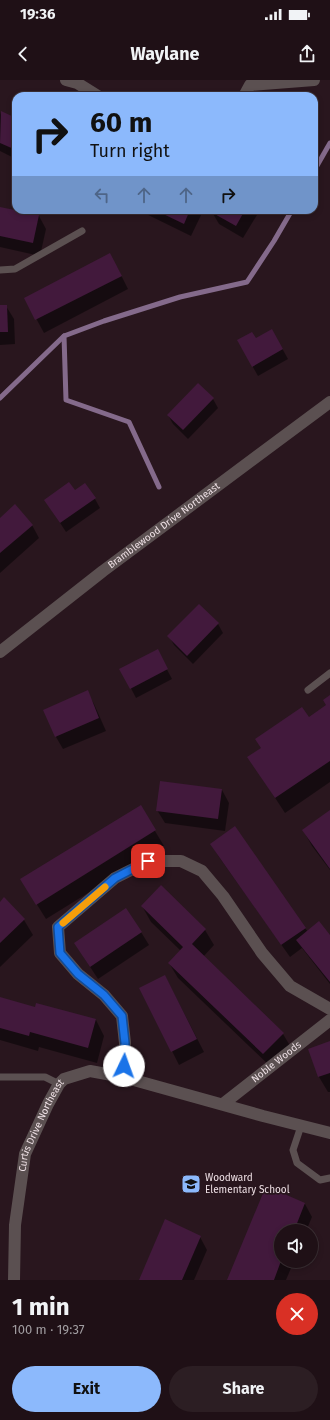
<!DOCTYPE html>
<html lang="en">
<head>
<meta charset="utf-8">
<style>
	body { margin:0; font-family:"Fira Sans",sans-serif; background:#2c1e23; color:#f1f3f6; height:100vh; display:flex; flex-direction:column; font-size:15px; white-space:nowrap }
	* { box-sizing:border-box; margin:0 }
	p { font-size:13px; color:#a19da1 }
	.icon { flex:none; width:22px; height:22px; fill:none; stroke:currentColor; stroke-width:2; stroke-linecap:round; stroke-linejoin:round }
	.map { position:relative; height:1200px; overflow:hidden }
	.side { display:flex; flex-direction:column; background:#1f1016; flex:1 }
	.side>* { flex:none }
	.hud { position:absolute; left:12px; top:12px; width:306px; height:122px; border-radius:12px; box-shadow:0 2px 6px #0003,0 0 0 1px #3c3035; background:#8cb9fc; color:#111; overflow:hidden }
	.buttons { position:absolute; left:274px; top:1144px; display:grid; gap:8px }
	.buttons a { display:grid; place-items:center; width:44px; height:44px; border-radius:50%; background:#1f1016; box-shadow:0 2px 6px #0003,0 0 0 1px #3c3035; font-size:20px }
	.pin { position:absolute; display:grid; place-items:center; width:34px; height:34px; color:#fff; margin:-17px; border-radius:8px; box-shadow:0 2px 6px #0006 }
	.me { position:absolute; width:44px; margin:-22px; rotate:3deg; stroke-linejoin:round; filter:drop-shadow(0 0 3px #0008) }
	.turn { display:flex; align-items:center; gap:14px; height:84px; padding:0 12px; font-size:18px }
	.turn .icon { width:52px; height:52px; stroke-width:2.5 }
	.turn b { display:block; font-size:28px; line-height:34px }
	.lanes { display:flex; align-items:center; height:38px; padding:0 12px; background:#0003; justify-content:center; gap:20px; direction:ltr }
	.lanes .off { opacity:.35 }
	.round { display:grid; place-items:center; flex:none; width:42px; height:42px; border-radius:21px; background:#2c1e23 }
	.overview { display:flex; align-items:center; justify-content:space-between; height:68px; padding:0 12px }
	h1 { font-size:24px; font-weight:700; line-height:30px }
	.action { display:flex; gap:8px; margin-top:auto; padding:8px 12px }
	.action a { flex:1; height:46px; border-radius:24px; background:#8cb9fc; color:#111; font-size:16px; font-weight:700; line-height:46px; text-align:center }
	.action a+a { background:#2c1e23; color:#f1f3f6 }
	.status { display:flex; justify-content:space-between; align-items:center; height:28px; padding:0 20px; background:#1f1016; direction:ltr }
	.status svg { height:11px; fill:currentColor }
	header { display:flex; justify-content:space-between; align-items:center; height:52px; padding:0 12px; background:#1f1016; font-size:18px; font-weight:700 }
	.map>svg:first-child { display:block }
</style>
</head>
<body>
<div class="status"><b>19:36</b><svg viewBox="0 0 49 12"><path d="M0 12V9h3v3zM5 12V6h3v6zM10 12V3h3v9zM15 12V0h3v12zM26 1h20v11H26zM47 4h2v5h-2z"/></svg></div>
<header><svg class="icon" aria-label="back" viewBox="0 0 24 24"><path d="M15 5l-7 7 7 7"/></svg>Waylane<svg class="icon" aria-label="share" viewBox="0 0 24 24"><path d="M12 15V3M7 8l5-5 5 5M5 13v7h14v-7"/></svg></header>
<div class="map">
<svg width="330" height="1200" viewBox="0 0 330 1200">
	<rect width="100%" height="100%" fill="#29161e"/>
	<g fill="#0007">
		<polygon points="1,32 16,39 16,79 0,71 0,35"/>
		<polygon points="0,128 39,136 46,149 40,176 0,167"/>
		<polygon points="138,130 203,130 203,131 191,156"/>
		<polygon points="213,130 260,130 243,158 219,144 212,132"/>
		<polygon points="117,187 128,209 44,253 25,218"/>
		<polygon points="0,226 6,226 14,239 15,264 0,265"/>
		<polygon points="272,250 288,279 258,296 238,261 256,259"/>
		<polygon points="213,319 218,328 188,359 173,344 168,335"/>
		<polygon points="75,412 95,419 100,428 66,452 45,420"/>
		<polygon points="0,439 32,445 39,458 0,493"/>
		<polygon points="218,544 223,553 193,584 174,565 169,556"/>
		<polygon points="162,580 172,599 136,618 121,589"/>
		<polygon points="87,612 94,624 106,651 63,669 56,657"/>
		<polygon points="330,616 330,702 285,733 249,678 327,626"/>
		<polygon points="222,710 229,723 225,751 165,743 157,730"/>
		<polygon points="140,726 164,766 46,839 31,815"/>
		<polygon points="330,731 330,790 312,766 303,750"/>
		<polygon points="211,764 305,848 308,852 330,857 330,904 302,868 290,877 219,777"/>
		<polygon points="161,807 205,850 214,865 203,877 283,954 292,969 273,989 178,898 169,883 181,871 151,842 142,826"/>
		<polygon points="4,819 24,840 33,855 0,887 0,823"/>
		<polygon points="141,852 149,865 98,899 83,876"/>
		<polygon points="165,896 204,972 179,985 141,909"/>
		<polygon points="0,918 35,928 96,940 104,956 97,983 39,967 38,971 0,960"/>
		<polygon points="330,963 330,1012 328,1012 319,997 309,970"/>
		<polygon points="266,1108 305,1124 312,1137 306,1151 281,1151 281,1181 294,1181 286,1200 228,1200"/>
		<polygon points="200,1157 207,1170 194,1200 140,1200"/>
	</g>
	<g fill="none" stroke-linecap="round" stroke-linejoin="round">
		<g stroke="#846a8b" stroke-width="5">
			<polyline points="314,91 330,63"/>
			<polyline points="0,318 64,256"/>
			<polyline points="159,407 129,342 66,320 64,256 104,241 180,217 247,202 274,161 292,130"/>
		</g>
	</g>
	<g fill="#42193c">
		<polygon points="1,31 16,38 16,70 0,63"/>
		<polygon points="0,127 39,135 33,163 0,156"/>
		<polygon points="155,130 190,130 184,144"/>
		<polygon points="212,130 245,130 236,146 211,132"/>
		<polygon points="110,173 122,196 35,240 24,218"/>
		<polygon points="0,225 7,225 8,252 0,252"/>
		<polygon points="272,249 283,269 252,287 237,260 252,252 256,258"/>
		<polygon points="198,303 214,318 183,350 167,335"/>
		<polygon points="69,402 75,410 85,403 96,418 60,443 44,420"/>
		<polygon points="15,424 33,445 0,473 0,438"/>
		<polygon points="199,524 219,543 187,576 167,556"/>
		<polygon points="158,569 168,589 130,609 119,589"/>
		<polygon points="88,610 99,638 55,657 43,630"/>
		<polygon points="330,615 330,681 275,718 247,677 261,668 255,659 302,627 309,637 326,625 323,620"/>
		<polygon points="160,701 222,709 218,739 156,731"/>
		<polygon points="141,725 156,750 36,825 20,799"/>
		<polygon points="330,730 330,789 302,750"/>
		<polygon points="235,746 306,848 281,865 210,764"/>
		<polygon points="161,805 206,849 192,864 284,953 263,974 168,883 183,867 141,826"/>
		<polygon points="4,817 25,839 0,863 0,822"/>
		<polygon points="126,828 142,852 90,887 74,863"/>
		<polygon points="319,841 330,855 330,902 296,860"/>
		<polygon points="165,895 197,959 171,972 139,908"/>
		<polygon points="0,917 35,927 36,923 96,939 88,968 30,952 29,956 0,948"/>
		<polygon points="330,961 330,993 318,997 308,969"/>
		<polygon points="266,1106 305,1123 294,1151 281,1151 281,1181 274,1200 227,1200"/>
		<polygon points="165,1139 201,1156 182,1200 139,1200"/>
	</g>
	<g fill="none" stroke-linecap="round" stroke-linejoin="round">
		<g stroke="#5b5051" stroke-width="7">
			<polyline points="0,190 15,189 82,151"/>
			<polyline points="308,610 330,593"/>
			<polyline points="0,997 45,997 59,1004"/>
			<polyline points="301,1046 293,1070 297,1083 320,1100 330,1098"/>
		</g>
		<g stroke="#5b5051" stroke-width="12">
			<polyline points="66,0 77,3 98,16"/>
			<polyline points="244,16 250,5 314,0"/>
			<path id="s1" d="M0,572L103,491L330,322"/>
			<polyline points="123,997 125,963 122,936 104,915 78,894 60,873 58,847 115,798 149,781 181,781 202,791 223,816 262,873 290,906 330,929"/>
			<path id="s2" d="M223,1024L330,940"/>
			<path id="s3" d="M14,1200L15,1145L25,1074L48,1024L59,1004L64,999L90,991L123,997L263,1036L330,1053"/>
		</g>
	</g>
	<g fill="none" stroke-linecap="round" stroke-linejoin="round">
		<defs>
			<polyline id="route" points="124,986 125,963 122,936 104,915 78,894 60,873 58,847 115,798 148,781"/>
		</defs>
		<use href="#route" stroke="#114b97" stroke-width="10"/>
		<use href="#route" stroke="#1a73e8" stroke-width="7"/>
		<polyline stroke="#f59e0b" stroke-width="7" points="63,843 105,807"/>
	</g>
	<defs>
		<symbol id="school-square" viewBox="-11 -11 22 22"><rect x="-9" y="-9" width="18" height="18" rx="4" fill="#8cb9fc" stroke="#29161e"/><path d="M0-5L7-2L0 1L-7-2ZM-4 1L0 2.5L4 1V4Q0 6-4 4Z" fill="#111"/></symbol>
	</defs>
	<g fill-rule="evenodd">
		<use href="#school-square" x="180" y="1093" width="22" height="22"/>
	</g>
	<g text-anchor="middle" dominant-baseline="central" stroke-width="3.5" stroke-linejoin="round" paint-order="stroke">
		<g font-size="10" fill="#eee0e5" stroke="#29161e">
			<text stroke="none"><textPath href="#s1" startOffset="207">Bramblewood Drive Northeast</textPath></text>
			<text stroke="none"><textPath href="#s2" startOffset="68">Noble Woods</textPath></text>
			<text stroke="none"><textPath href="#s3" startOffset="159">Curtis Drive Northeast</textPath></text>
		</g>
		<g font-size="10" fill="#eee0e5" stroke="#29161e" text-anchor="start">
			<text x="205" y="1098">Woodward<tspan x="205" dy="12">Elementary School</tspan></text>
		</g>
	</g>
</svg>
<div class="buttons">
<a><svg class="icon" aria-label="sound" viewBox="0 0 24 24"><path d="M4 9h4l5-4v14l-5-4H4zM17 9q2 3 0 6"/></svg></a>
</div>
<div class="pin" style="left:148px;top:781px;background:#d93025"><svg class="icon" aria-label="arrive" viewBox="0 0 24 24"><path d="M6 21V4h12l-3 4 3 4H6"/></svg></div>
<svg class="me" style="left:124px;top:986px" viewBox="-20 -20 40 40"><circle r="19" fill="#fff"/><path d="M0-13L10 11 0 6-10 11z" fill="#1a73e8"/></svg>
<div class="hud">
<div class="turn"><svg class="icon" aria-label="right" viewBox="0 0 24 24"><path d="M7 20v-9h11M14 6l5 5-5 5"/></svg><div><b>60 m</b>Turn right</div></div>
<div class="lanes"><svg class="icon off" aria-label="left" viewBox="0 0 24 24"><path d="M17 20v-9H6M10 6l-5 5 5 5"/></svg><svg class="icon off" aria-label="ahead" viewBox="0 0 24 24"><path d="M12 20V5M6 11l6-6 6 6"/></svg><svg class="icon off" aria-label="ahead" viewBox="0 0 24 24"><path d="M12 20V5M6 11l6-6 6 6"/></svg><svg class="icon" aria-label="right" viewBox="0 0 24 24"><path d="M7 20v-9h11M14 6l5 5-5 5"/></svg></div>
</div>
</div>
<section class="side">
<div class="overview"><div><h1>1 min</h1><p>100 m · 19:37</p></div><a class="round" style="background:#d93025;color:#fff"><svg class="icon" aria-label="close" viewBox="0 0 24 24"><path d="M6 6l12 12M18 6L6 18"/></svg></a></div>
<div class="action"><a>Exit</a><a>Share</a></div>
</section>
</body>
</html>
